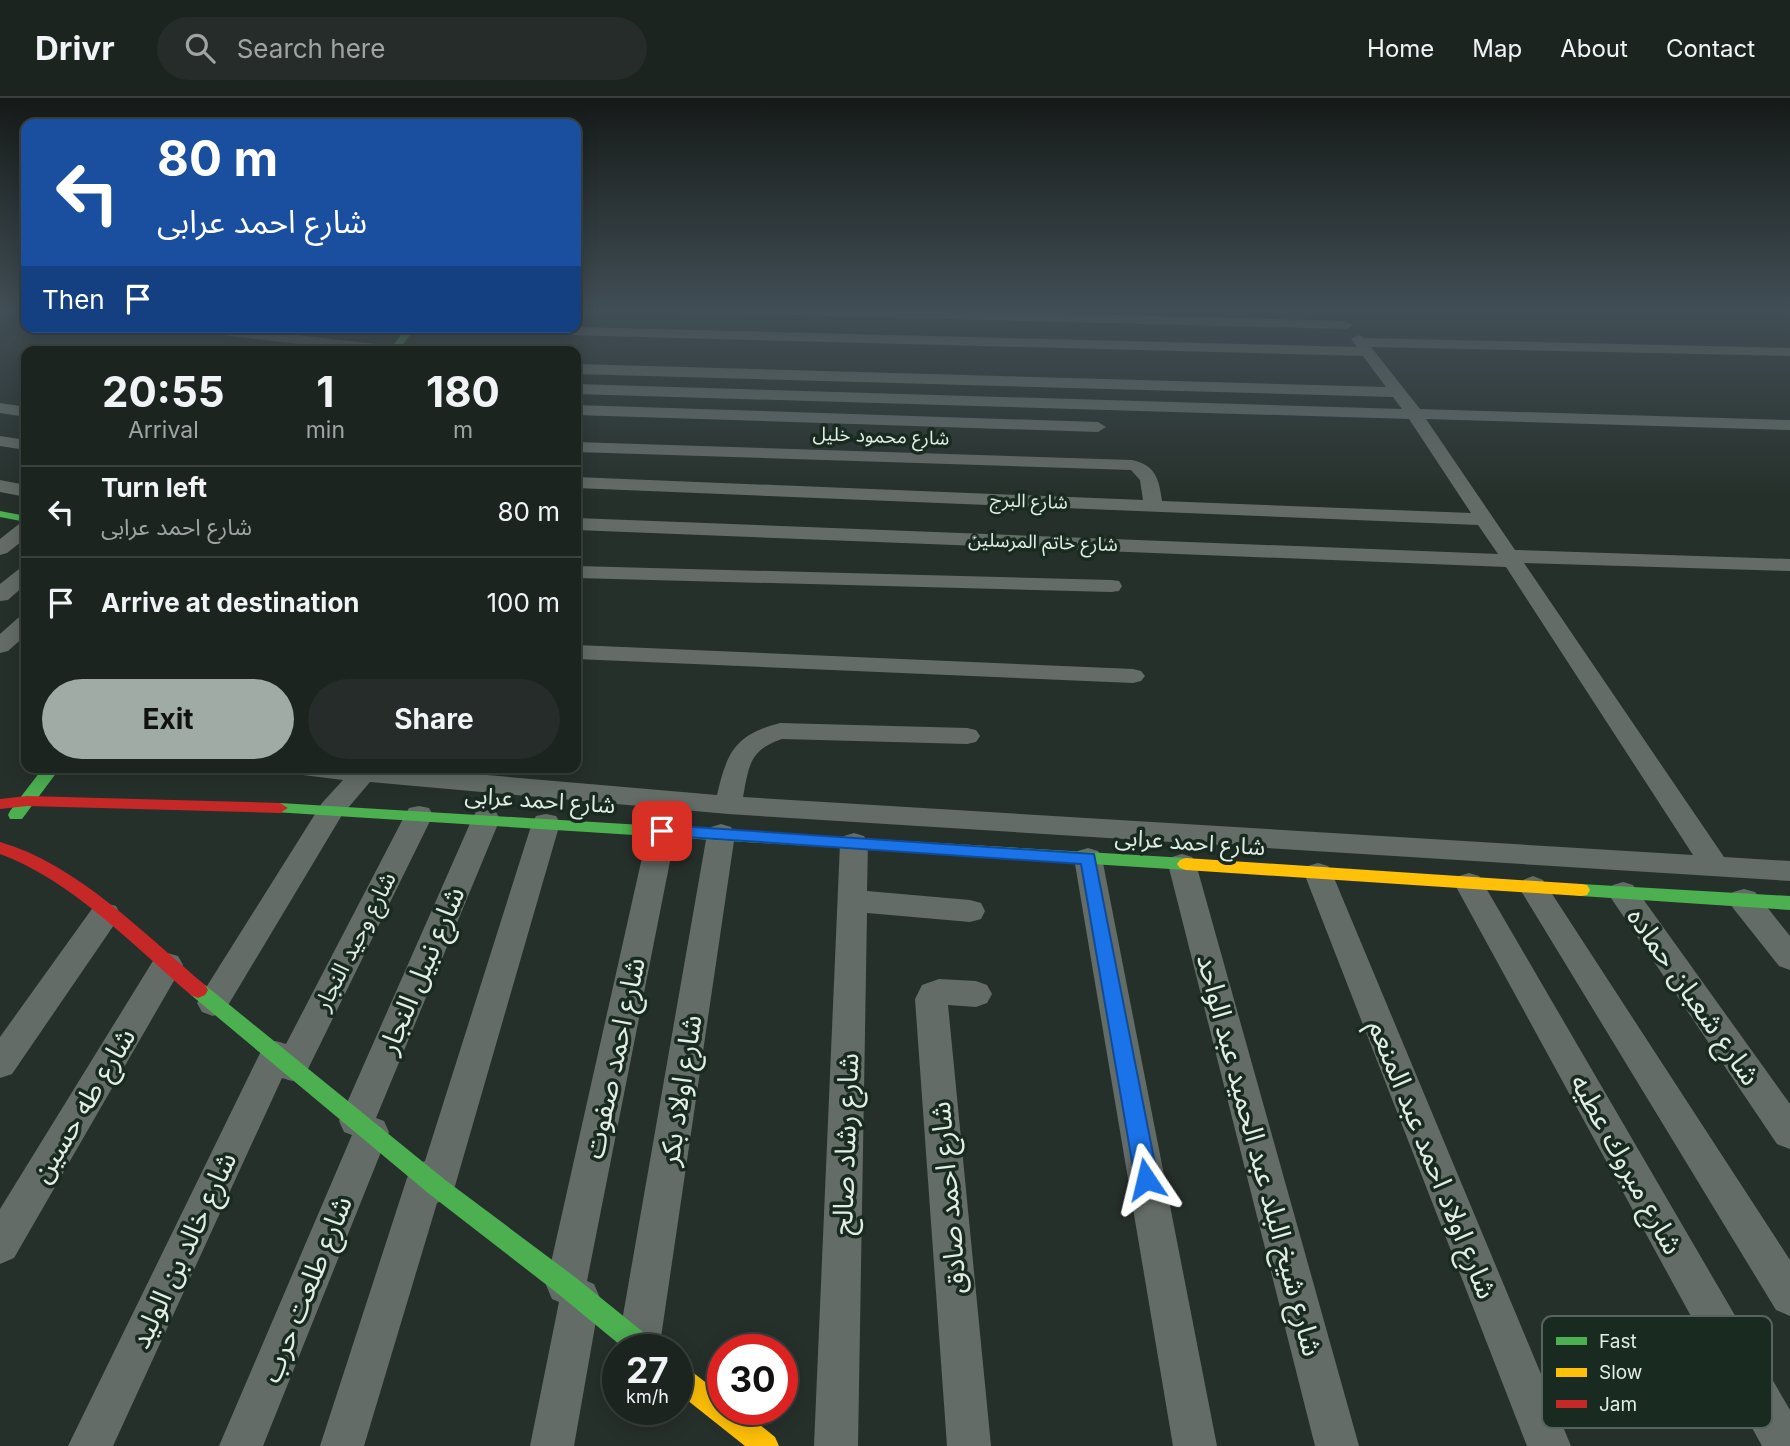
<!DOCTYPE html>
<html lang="en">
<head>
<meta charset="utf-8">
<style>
	body { margin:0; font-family:Inter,"Noto Sans Arabic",sans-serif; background:#252c29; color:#f1f3f6; height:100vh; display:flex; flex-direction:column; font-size:26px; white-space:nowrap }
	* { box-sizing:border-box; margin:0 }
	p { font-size:23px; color:#a0a4a5 }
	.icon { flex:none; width:38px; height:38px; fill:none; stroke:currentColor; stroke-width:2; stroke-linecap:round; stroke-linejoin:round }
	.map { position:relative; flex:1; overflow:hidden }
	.panel { position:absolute; left:21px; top:248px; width:560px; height:427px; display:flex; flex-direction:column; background:#1c2420; border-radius:14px; box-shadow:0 4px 18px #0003,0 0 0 2px #3a413e }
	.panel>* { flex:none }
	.banner { position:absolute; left:21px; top:21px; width:560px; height:214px; border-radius:14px; box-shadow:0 4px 18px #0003,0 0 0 2px #3a413e; background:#1a4fa0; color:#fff; overflow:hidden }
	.speed { position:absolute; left:602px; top:1236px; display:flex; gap:14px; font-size:35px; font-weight:700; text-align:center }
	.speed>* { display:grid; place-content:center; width:91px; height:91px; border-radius:50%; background:#1c2420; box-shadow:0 4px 18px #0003,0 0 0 2px #3a413e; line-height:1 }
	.speed small { font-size:18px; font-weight:400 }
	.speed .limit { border:10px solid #d22; background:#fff; color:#111 }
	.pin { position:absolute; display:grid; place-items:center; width:60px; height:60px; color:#fff; margin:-30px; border-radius:14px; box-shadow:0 4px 10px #0006 }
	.me { position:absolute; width:77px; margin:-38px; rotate:350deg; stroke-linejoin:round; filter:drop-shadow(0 0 5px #0008) }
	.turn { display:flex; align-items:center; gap:24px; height:147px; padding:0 21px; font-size:32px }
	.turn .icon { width:91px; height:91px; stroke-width:2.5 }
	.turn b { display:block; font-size:49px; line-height:60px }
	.then { display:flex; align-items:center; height:66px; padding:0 21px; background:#0003; gap:14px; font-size:26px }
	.eta { display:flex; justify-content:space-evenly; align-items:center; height:119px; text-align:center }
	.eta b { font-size:42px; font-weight:700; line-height:49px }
	.action { display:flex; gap:14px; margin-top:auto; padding:14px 21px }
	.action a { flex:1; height:80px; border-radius:42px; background:#a0aba5; color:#111; font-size:28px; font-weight:700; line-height:80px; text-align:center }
	.action a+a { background:#252c29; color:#f1f3f6 }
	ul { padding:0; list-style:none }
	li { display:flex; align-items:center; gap:21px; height:91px; padding:0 21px; border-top:2px solid #3a413e }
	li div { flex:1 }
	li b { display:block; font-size:26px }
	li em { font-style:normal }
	header { display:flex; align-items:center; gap:42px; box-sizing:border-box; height:98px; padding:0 35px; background:#1c2420; border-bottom:2px solid #3a413e }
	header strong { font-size:33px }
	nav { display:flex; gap:38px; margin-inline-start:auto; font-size:24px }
	.search { width:490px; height:63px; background:#252c29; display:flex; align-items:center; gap:18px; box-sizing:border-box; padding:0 24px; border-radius:38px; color:#a0a4a5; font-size:26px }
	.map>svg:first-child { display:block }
</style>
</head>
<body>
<header>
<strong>Drivr</strong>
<div class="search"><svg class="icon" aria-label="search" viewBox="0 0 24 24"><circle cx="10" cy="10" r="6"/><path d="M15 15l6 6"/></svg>Search here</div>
<nav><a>Home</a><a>Map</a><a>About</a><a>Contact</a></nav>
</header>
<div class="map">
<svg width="1790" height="1348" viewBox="0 0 1790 1348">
	<rect width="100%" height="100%" fill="#26302b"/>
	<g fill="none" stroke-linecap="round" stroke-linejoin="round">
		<g fill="#646c67" fill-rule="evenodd">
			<polygon points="2,210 26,210 26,216 9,214"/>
			<polygon points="662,210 846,210 1346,223 1353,227 1346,231 669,214"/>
			<polygon points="178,229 226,229 394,248 472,250 479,254 370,254 185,233"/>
			<path d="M406,229H576L1357,249L1351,241L1358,237L1365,240L1790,250V258L1371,249L1420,311L1790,322V332L1426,321L1515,452L1790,461V473L1524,465L1724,759L1790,763V783L728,716L370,684L342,717L224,914L213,918L202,914L197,905L202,896L322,705L343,682L295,676L291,670H405L717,697C727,654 735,637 780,625L967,630L976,632L980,638L976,644L967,646L782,641C749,652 749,668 743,699L1693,757L1506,469L576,432V420L1498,456L1478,427L576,390V379L1143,402L1140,382L1131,372L576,354V344L1132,362C1155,367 1159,380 1162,403L1471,415L1409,321L576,296V286L1402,311L1393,299L576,276V266L1386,289L1363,258L413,233Z"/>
			<polygon points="0,305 26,309 26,319 0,315"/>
			<polygon points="576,307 1098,324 1106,329 1098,334 576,317"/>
			<polygon points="0,338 26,342 26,352 0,348"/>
			<polygon points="0,382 26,387 26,399 0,394"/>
			<polygon points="26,424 26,440 7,455 0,457 0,441 19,426"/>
			<polygon points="576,468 1111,482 1119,483 1122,488 1119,493 1111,494 576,480"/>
			<polygon points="26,469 26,486 8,502 0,503 0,486 19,471"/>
			<polygon points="26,518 26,537 8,553 0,555 0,536 18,520"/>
			<polygon points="576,547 1133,571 1141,573 1145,578 1141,583 1133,585 576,561"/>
			<polygon points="419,708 429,710 433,717 304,979 292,983 282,980 113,1348 68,1348 264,947 276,943 286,946 405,717 409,710"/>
			<polygon points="486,712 496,714 500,721 376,1020 384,1023 389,1034 263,1348 219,1348 352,1037 344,1034 339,1023 472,721 476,714"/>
			<polygon points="546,716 556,718 560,725 455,1088 449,1100 437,1105 364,1348 320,1348 407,1080 413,1068 425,1063 532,725 536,718"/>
			<polygon points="662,724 672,726 676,733 587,1183 594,1186 600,1200 574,1348 530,1348 559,1204 552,1201 546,1187 648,733 652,726"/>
			<polygon points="721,726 731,729 735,736 660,1246 658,1251 620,1251 618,1246 707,736 711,729"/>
			<polygon points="854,735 864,738 868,745 867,793 970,802 981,805 985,813 981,821 970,824 867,815 858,1348 814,1348 840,745 844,738"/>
			<polygon points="1088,750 1098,753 1102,760 1217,1348 1173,1348 1074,760 1078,753"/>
			<polygon points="1182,756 1192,759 1196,766 1359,1348 1315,1348 1168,766 1172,759"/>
			<polygon points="1318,765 1328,768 1332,775 1571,1348 1527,1348 1304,775 1308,768"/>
			<polygon points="1469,775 1479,778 1790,1312 1790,1348 1762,1348 1454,785 1459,778"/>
			<polygon points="1533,778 1543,782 1790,1162 1790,1218 1776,1212 1523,796 1518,789 1523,782"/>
			<polygon points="1623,784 1633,787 1790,1006 1790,1051 1777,1046 1613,803 1608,795 1613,787"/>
			<polygon points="1744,791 1755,794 1790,838 1790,872 1779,868 1733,810 1729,802 1733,794"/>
			<polygon points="105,805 116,808 120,816 116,824 12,976 0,980 0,939 94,808"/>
			<polygon points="167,855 178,858 183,867 14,1160 0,1166 0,1111 156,858"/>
			<polygon points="939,881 976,883 987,887 992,896 987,905 976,909 948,907 991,1348 947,1348 915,901 922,887"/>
		</g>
		<g fill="#4caf50" fill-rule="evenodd">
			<polygon points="407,229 416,229 397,254 388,254"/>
			<polygon points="0,413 26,418 26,424 0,419"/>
			<polygon points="43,670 60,670 22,721 10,721 8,717 10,713"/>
			<polygon points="280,705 1186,760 1192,762 1195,766 1192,770 1186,772 274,714 272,710 274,706"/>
			<polygon points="1581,786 1790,798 1790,812 1581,798 1575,797 1572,792 1575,787"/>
			<polygon points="198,884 205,887 444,1081 575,1179 653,1242 656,1251 625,1251 557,1195 428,1095 191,897 188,892 191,887"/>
		</g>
		<g fill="#ffc107" fill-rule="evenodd">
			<polygon points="1186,760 1581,786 1587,787 1590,792 1587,797 1581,798 1186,772 1180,770 1177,766 1180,762"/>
			<polygon points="677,1265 686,1269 723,1298 723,1311 740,1311 775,1339 779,1348 745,1348 677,1294"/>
		</g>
		<g fill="#c62828" fill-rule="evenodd">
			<polygon points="27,698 280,705 288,710 280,715 27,708 0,711 0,701"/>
			<path d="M0,744C77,766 144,836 205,887L208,892L205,897L198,900L191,897C134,848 71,782 0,756Z"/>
		</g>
	</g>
	<linearGradient id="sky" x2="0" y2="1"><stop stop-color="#151a18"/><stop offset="0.53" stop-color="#414e55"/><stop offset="1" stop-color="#414e55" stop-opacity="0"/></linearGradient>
	<rect width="1790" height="399" fill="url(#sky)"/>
	<polygon fill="#1a73e8" stroke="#114b97" stroke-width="2" points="662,727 1094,756 1158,1081 1154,1088 1146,1091 1138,1088 1135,1081 1081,766 656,737 654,733"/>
	<g text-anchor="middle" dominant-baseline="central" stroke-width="7" stroke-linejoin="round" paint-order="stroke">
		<g font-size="19" fill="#e2ede6" stroke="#192a21">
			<text transform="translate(881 338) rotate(2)">شارع محمود خليل</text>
			<text transform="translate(1029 403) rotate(2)">شارع البرج</text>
			<text transform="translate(1043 444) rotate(2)">شارع خاتم المرسلين</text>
		</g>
		<g font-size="23" fill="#e2ede6" stroke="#192a21">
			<text transform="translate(540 702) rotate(4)">شارع احمد عرابى</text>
			<text transform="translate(1190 744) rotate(4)">شارع احمد عرابى</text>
			<text transform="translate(355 843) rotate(-63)">شارع وحيد النجار</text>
		</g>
		<g font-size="28" fill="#e2ede6" stroke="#192a21">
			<text transform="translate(421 872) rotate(-67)">شارع نبيل النجار</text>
			<text transform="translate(1694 898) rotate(55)">شارع شعبان حماده</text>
			<text transform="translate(614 960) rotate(-78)">شارع احمد صفوت</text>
			<text transform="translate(680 992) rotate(-81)">شارع اولاد بكر</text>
			<text transform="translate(83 1007) rotate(-59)">شارع طه حسين</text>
			<text transform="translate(845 1046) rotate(-88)">شارع رشاد صالح</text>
			<text transform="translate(1260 1057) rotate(75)">شارع شيخ البلد عبد الحميد عبد الواحد</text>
			<text transform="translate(1433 1061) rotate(68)">شارع اولاد احمد عبد المنعم</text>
			<text transform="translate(1627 1066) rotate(61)">شارع مبروك عطيه</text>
			<text transform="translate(948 1100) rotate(-95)">شارع احمد صادق</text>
			<text transform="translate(183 1152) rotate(-65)">شارع خالد بن الوليد</text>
			<text transform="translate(306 1191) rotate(-68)">شارع طلعت حرب</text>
		</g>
	</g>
	<rect x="1542" y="1218" width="230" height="112" rx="10" fill="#192a21" stroke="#55645c" stroke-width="2"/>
	<rect x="1556" y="1239" width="31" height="8" fill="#4caf50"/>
	<rect x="1556" y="1270" width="31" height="9" fill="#ffc107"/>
	<rect x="1556" y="1302" width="31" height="8" fill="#c62828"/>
	<g font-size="19" fill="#e2ede6">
		<text x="1599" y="1250">Fast</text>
		<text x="1599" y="1281">Slow</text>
		<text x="1599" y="1313">Jam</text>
	</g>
</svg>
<div class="speed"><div>27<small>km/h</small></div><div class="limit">30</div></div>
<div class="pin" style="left:662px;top:733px;background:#d93025"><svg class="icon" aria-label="arrive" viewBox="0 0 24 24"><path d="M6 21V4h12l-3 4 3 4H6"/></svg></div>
<svg class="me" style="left:1146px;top:1081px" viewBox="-20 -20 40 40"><path d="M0-17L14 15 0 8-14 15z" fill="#1a73e8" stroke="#fff" stroke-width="4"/></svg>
<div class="banner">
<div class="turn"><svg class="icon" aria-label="left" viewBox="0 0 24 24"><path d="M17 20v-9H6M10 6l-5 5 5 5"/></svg><div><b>80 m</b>شارع احمد عرابى</div></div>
<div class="then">Then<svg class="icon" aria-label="arrive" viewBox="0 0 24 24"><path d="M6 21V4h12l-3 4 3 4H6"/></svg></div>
</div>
<section class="panel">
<div class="eta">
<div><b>20:55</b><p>Arrival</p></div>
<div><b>1</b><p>min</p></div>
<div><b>180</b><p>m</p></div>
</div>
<ul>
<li><svg class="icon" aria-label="left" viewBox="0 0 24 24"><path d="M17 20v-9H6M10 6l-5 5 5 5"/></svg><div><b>Turn left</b><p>شارع احمد عرابى</p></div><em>80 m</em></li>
<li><svg class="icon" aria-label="arrive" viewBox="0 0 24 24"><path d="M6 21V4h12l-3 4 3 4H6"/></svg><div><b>Arrive at destination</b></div><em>100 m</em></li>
</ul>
<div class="action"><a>Exit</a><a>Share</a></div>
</section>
</div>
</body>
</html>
